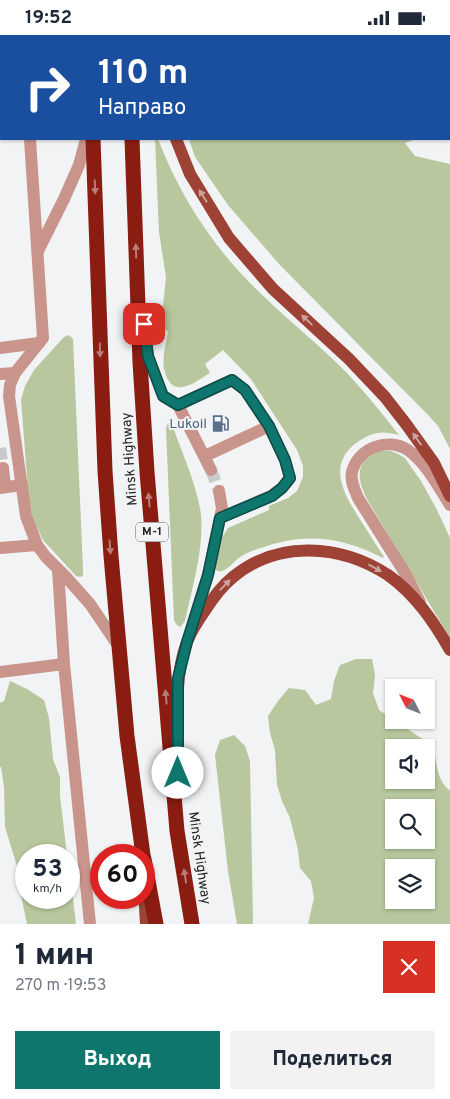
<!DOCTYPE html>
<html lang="ru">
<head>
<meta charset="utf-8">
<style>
	body { margin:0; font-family:Overpass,sans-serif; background:#f2f2f3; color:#1f2937; height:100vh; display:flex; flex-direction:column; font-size:19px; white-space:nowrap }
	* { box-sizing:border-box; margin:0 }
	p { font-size:16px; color:#747a83 }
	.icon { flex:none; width:28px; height:28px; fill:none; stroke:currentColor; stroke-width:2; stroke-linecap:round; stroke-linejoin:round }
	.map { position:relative; height:889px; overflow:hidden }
	.drawer { display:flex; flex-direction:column; background:#fff; flex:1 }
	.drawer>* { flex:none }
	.hud { position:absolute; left:0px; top:0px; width:450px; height:105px; box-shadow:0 1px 4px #0004; background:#1a4fa0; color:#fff; overflow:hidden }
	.needle { width:32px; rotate:312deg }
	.tools { position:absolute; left:385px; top:644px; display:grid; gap:10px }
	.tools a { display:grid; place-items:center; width:50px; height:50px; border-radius:0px; background:#fff; box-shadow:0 1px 4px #0004; font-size:25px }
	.speed { position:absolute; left:15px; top:809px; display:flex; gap:10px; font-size:25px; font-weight:700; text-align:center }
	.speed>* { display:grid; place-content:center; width:65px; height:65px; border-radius:50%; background:#fff; box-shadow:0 1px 4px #0004; line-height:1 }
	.speed small { font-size:12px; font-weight:400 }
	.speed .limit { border:8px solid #d22; background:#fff; color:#111 }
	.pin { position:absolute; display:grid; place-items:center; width:42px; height:42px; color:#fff; margin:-21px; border-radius:10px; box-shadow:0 2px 8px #0006 }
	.me { position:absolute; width:55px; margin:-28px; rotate:0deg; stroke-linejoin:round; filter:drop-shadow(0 0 4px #0008) }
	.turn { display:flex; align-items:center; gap:18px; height:105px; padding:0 15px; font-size:22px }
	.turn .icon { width:65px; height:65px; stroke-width:2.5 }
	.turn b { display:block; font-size:35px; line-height:42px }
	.round { display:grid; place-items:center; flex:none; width:52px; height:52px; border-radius:0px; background:#f2f2f3 }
	.summary { display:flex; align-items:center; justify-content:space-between; height:85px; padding:0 15px }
	h1 { font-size:30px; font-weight:800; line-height:38px }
	.action { display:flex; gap:10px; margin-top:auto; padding:10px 15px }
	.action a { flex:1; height:58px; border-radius:0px; background:#0f766e; color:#fff; font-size:20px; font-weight:800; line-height:58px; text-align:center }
	.action a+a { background:#f2f2f3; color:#1f2937 }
	.status { display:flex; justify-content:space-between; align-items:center; height:35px; padding:0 25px; background:#fff; direction:ltr }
	.status svg { height:14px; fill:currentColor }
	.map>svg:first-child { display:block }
</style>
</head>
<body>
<div class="status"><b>19:52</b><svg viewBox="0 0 49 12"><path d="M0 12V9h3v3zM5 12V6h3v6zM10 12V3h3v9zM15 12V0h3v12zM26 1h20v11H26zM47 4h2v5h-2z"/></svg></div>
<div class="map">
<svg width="450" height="889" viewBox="0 0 450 889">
	<rect width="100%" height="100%" fill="#f1f3f4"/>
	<g fill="#b8c79d" fill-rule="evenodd">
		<path d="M155,104H158C175,148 198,188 229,225C262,264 303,295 339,330C361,352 380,376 399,400C381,395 372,397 356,408C326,431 345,461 361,486C369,498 376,510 384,522L383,523C342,502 305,497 261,513C254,515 246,518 240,522C234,526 229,534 222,536C218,537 218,536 215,534L221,504L228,493L269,475V471L288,463L297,456L303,442V431L297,415L251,344L223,315L205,329L210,338C201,343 192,351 182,352C176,353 172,351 169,346C159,331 165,313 168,297L161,290L166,242L159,197Z"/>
		<polygon points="189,104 416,104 405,108 415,121 450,129 450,414 438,391 430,382 279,229 228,170 195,122"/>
		<polygon points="69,300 73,304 83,534 83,541 80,542 76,541 43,505 33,484 29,467 21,365 25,351 34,335 64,302"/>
		<path d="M168,388L171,389L173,392C182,418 198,453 201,480C204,514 192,553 185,586L180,592L176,589L174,585L166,393L167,390Z"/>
		<path d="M383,416H391L398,419L405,423L409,429L421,446L437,475L450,503V603L368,466C356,444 354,423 383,416Z"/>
		<path d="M356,624H372L375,640L373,658L379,675L421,703L434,715C437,731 437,745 450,756V889H308L314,863L311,846L300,833L298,815L290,783L282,766L277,750L275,715L270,698L268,681L278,666L289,653L305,655L316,670L331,664L334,646L340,630ZM394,712H426V745H394ZM394,772H426V805H394ZM394,832H426V865H394Z"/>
		<polygon points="10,646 27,654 44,665 49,683 53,724 60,742 60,761 67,820 26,820 26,862 69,862 69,831 76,889 27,889 19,851 17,831 5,792 4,752 1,732 0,732 0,668 4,666"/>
		<polygon points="234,700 245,711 250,726 253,889 237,889 228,836 215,720 220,705"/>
	</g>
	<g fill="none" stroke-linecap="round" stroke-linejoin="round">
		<g stroke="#c8cacb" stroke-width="12" stroke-dasharray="12 6" stroke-linecap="butt">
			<polyline points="31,1 31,0"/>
			<polyline points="0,413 3,433"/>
			<polyline points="211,435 219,456"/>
		</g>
		<polyline stroke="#c8cacb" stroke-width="12" stroke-dasharray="12 6" stroke-linecap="butt" points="148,0 148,1"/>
		<g stroke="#c8cacb" stroke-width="15" stroke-dasharray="15 8" stroke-linecap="butt">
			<polyline points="89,0 89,1"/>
			<polyline points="128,0 128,1"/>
		</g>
		<g stroke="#a8a9aa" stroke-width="2.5" stroke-dasharray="4 2.5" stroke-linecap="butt">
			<polyline points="363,0 363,1"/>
			<polyline points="210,1 217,0"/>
			<polyline points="0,39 1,39"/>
		</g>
		<g stroke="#c9948b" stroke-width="12">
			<polyline points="30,104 43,303 15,338 10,350 9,361 26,481 37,510 46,522 66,542 90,569 119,612"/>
			<polyline points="38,216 64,164 79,130 86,104"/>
			<polyline points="145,295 148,321 163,361 178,370 211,435"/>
			<polyline points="0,313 39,308"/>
			<polyline points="0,339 15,338"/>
			<polyline points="178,370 232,345 245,355 269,391 285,425 290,443 282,453 271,461 220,483"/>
			<polyline points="205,421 269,391"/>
			<polyline points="3,433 5,452"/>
			<polyline points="0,453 22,450"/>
			<polyline points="0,513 37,510"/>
			<path d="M420,567L405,538L358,463C355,455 350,446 352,437C358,413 388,402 408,415C426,428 438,451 450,470"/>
			<polyline points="192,592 208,540 222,473 219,456"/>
			<polyline points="64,629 90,889"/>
			<polyline points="0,637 64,629 58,534"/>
		</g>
		<g stroke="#9d4235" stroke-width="12">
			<polyline points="176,104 190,139 229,203 273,254 349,324 385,362 406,389 434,428 450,461"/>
			<path d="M178,731C178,691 173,644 187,607C191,596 199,584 206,574C213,563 222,551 233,542C278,505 340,509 388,540C415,559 434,587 450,615"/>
			<polyline points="144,855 146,889"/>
		</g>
		<g stroke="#8a1c11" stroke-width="15">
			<polyline points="93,104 105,436 111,521 127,701 143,820"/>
			<polyline points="132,104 140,327 147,437 177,796 192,889"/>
			<polyline points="144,824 156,889"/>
		</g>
	</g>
	<defs><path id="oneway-solid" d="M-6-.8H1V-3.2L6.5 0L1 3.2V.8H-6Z" transform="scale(1.25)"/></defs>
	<g fill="#b87d77">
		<use href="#oneway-solid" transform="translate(95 152) rotate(88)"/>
		<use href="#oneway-solid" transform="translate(136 216) rotate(-92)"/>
		<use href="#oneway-solid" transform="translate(100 315) rotate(88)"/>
		<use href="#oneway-solid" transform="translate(149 465) rotate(-95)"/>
		<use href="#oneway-solid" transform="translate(110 512) rotate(86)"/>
		<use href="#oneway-solid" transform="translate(166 662) rotate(-95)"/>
		<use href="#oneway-solid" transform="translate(185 841) rotate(-99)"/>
	</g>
	<g fill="#cba39e">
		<use href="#oneway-solid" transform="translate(203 161) rotate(-122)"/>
		<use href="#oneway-solid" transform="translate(307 285) rotate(-137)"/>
		<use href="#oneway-solid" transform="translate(417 404) rotate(-125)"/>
		<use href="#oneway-solid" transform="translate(375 533) rotate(29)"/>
		<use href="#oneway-solid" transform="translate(225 550) rotate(-46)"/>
	</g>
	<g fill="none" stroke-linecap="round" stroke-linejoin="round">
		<defs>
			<polyline id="route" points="144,289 148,321 163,361 178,370 232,345 245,355 269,391 285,425 290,443 282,453 272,461 220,483 208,540 187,607 178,643 178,738"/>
		</defs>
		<use href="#route" stroke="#0a4d48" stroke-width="12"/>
		<use href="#route" stroke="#0f766e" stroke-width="9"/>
	</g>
	<defs>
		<symbol id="fuel-bare" viewBox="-9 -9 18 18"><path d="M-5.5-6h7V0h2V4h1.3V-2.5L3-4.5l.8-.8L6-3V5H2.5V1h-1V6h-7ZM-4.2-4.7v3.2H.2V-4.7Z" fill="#5c6f8a" stroke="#f1f3f4" stroke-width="2.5" paint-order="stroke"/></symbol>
	</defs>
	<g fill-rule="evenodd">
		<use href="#fuel-bare" x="208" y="376" width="25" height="25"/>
	</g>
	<g text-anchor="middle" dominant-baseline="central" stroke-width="4" stroke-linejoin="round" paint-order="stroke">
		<rect fill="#f1f3f4" stroke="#626364" stroke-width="1" x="136" y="487.5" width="32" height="19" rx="4"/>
		<g font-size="12" font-weight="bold" fill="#252526">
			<text x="152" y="497">М-1</text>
		</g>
		<g font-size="14" fill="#4e5e75" stroke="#f1f3f4" text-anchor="end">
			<text x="207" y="389">Lukoil</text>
		</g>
		<g font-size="14" fill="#252526" stroke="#f1f3f4">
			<text transform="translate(130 424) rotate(-94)">Minsk Highway</text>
			<text transform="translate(199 823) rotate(82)">Minsk Highway</text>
		</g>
	</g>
</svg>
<div class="tools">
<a><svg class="needle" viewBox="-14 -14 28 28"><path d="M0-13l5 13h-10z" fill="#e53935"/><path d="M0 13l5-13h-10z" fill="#747a83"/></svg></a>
<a><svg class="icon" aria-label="sound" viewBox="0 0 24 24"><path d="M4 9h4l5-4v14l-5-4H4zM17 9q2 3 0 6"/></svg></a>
<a><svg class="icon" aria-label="search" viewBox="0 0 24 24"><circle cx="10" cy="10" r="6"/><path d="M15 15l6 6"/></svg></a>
<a><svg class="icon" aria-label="layers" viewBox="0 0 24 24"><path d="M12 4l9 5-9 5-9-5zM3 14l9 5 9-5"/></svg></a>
</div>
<div class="speed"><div>53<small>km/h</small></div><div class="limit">60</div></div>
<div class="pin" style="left:144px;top:289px;background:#d93025"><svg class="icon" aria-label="arrive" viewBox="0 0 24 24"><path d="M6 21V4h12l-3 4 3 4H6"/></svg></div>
<svg class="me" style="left:178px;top:738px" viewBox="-20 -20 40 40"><circle r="19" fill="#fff"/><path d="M0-13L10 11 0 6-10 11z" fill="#0f766e"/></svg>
<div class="hud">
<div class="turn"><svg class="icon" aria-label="right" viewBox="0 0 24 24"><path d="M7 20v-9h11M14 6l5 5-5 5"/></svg><div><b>110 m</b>Направо</div></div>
</div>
</div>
<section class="drawer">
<div class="summary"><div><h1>1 мин</h1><p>270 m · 19:53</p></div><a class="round" style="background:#d93025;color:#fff"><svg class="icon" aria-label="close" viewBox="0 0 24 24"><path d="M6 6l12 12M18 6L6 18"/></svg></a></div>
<div class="action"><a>Выход</a><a>Поделиться</a></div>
</section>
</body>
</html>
